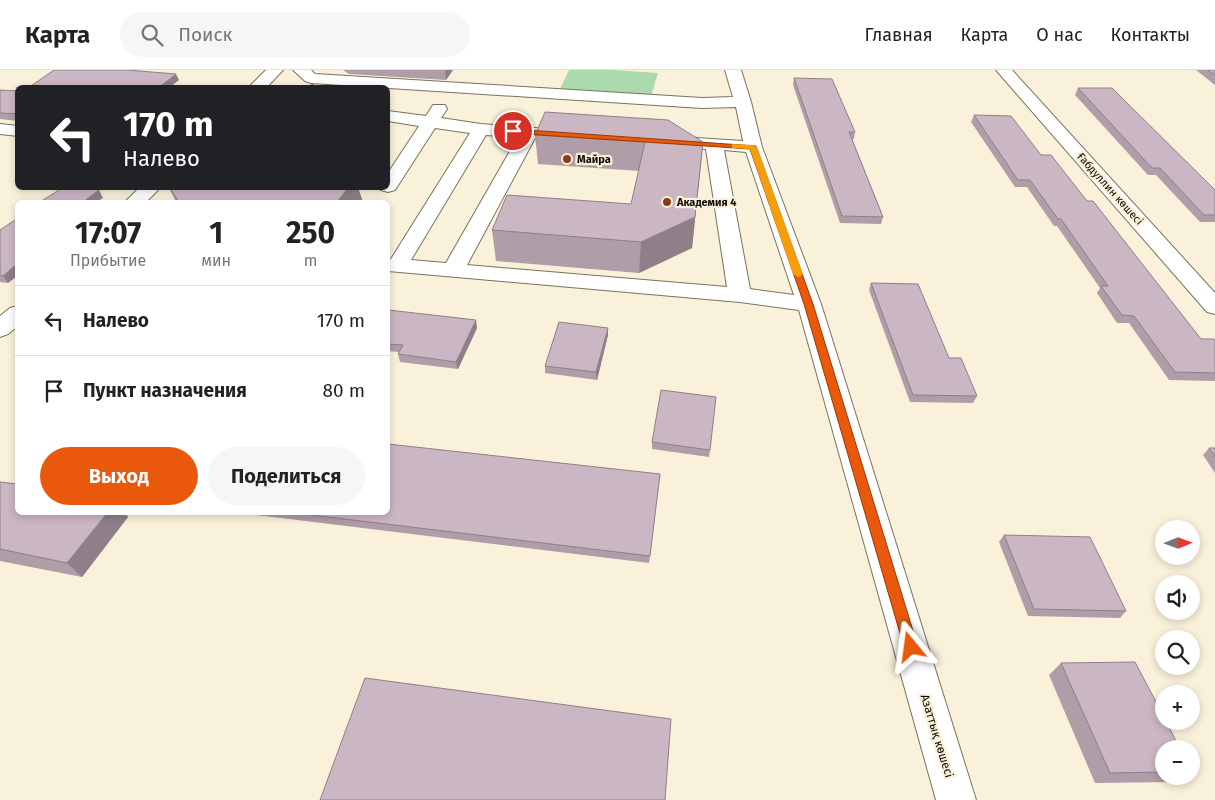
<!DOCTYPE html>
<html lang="ru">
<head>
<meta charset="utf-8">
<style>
	body { margin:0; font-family:"Fira Sans",sans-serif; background:#f6f6f6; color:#222; height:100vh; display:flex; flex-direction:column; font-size:19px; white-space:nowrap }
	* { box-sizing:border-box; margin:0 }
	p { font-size:16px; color:#767676 }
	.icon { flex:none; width:28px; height:28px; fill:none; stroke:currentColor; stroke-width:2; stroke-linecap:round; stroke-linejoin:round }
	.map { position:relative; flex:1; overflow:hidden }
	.drawer { position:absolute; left:15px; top:130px; width:375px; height:315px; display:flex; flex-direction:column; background:#fff; border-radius:8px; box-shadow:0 2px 8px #0003 }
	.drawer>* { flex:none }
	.guide { position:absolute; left:15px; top:15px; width:375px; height:105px; border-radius:8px; box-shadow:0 2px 8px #0003; background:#202124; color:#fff; overflow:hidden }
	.needle { width:32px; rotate:89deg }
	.buttons { position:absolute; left:1155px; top:450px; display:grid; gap:10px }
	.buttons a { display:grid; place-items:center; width:45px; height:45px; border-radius:50%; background:#fff; box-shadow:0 2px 8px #0003; font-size:25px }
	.pin { position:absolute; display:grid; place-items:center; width:42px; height:42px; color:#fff; margin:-21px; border:2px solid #fff; border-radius:50%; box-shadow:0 1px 5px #0007 }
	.me { position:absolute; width:55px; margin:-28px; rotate:344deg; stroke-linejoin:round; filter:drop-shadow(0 0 4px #0008) }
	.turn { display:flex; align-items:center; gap:18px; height:105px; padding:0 25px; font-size:22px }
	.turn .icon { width:65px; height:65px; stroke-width:2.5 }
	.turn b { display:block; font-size:35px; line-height:42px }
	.eta { display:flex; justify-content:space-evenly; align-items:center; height:85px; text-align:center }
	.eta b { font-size:30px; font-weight:700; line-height:35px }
	.action { display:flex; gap:10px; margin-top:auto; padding:10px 25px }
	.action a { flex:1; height:58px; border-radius:30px; background:#ea580c; color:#fff; font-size:20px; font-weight:700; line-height:58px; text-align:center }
	.action a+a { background:#f6f6f6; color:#222 }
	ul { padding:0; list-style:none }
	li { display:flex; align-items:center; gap:15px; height:70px; padding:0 25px; border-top:1px solid #e0e0e0 }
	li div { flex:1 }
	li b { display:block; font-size:19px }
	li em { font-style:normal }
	header { display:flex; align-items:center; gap:30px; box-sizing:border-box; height:70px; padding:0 25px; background:#fff; border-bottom:1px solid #e0e0e0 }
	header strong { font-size:24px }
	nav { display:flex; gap:28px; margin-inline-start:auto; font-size:18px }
	.search { width:350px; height:45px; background:#f6f6f6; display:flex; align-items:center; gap:12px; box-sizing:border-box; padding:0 18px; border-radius:28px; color:#767676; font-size:19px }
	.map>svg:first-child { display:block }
</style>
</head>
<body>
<header>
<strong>Карта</strong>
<div class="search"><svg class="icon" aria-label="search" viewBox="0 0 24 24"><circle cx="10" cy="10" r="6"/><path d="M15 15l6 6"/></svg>Поиск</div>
<nav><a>Главная</a><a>Карта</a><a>О нас</a><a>Контакты</a></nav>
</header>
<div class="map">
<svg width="1215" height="730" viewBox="0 0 1215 730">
	<rect width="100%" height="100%" fill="#faf1db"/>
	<polygon fill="#abdaad" points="569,0 612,0 658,3 651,26 560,19"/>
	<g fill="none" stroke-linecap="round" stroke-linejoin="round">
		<defs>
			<g id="minor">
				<polygon points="266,0 283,0 266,18 248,18"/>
				<path d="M293,0H311L315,4L702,28L733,27L725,0H741L751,32L762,77L821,234L976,730H936L799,240L740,232L388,201V189H391L470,63L435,58L395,120L388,122L381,120L379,118H388V103L419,56L388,51V41L426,46L433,35H445L447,39L441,48L481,54L574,61L580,62L583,66L580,70L574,71L535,68L467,195L727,217L706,79L665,76L659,75L656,71L659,67L665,66L743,71L736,37L702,38L311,13L305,11ZM486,65L518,67L446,193L411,190ZM724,80L746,82L794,225L750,219Z"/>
				<polygon points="996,0 1012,0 1215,223 1215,244 1207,242"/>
				<polygon points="0,54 18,56 18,66 0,64"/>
				<polygon points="139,118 160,118 146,132 125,132"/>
				<polygon points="18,236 18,256 8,264 0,267 0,246 10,238"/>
			</g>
		</defs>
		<use href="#minor" stroke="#7a725f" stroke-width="2"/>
		<use href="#minor" fill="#fff" fill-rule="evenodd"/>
	</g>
	<g fill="#af9da8">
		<polygon points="343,0 453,0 446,10 349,4"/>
		<polygon points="1196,0 1215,0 1215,15"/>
		<polygon points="794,8 855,62 854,69 852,69 883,147 881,154 840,153 793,15"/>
		<polygon points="1078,18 1215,120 1215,152 1200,152 1156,105 1148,105 1075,25"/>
		<polygon points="0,20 18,21 18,51 0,49"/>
		<polygon points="974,45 1041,85 1087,131 1201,269 1215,270 1215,311 1169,310 1129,253 1117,253 1097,223 1100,218 1057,156 1054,156 1027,117 1015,117 971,52"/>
		<polygon points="535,65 703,72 692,178 639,203 496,191 492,160 631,134 639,101 538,94"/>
		<polygon points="169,118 358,118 363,132 176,132"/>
		<polygon points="18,148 18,205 8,213 0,212 0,160"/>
		<polygon points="871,213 949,288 977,326 973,333 910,332 869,220"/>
		<polygon points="388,240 477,258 458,299 400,292 398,284 399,282 388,281"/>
		<polygon points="608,258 608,265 597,310 545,303 545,296"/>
		<polygon points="652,372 710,380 709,387 652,379"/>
		<polygon points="1209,378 1215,378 1215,403 1203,385"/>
		<polygon points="660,404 649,493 232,442 388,442"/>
		<polygon points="0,412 128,447 82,507 0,491"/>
		<polygon points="1004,465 1126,541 1120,548 1028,546 999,472"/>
		<polygon points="1061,593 1164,679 1164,706 1185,706 1175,712 1095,713 1049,605"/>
	</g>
	<g fill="#8e7f88">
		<polygon points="445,0 453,0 446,10"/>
		<polygon points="176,4 179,10 169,18 158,18"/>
		<polygon points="703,72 692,178 639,203 641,172"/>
		<polygon points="348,118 358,118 363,132 337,132"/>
		<polygon points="99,120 103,128 96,132 83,132"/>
		<polygon points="18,193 18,205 8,213 3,206"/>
		<polygon points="476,250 477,258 458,299 456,292"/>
		<polygon points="608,258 608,265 597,310 596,302"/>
		<polygon points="108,442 125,442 128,447 82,507 67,493"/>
	</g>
	<g fill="#cbb6c3" stroke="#8e7f88">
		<polygon points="54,0 127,0 176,4 158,18 28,18"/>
		<polygon points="1208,0 1215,0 1215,5"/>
		<polygon points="794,8 832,9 855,62 849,62 883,147 842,146"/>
		<polygon points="314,14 310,18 302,18"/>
		<polygon points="1078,18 1112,18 1215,120 1215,145 1204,145 1160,98 1152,98"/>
		<polygon points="0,20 18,21 18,44 0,43"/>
		<polygon points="545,42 668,50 703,72 695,147 641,172 492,160 507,125 631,134 645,72 535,65"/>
		<polygon points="974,45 1011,46 1041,85 1051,85 1087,131 1093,131 1201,269 1214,269 1215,270 1215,303 1175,302 1134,246 1122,245 1101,216 1108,216 1061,149 1058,149 1030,110 1018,110"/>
		<polygon points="62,118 82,118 99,120 83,132 40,132"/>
		<polygon points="170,118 348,118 337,132 179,132"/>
		<polygon points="18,148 18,193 3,206 0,205 0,160"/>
		<polygon points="871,213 918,214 949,288 961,288 977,326 913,325"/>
		<polygon points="388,240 406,242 476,250 456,292 398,284 403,275 388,274"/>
		<polygon points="559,252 608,258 596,302 545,296"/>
		<polygon points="661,320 716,327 710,380 652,372"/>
		<polygon points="388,374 660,404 650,486 287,442 388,442"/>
		<polygon points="1209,378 1215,378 1215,386"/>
		<polygon points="0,412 18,414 18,442 108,442 67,493 0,479"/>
		<polygon points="1004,465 1090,467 1126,541 1034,539"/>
		<polygon points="1135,592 1164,647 1164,651 1166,651 1180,679 1164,679 1164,702 1110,703 1061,593"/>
		<polygon points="365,608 671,649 665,730 320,730"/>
	</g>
	<polygon fill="#ea580c" stroke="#983908" points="513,59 756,76 813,234 918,577 916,582 911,584 906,582 904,577 804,234 750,79 510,63 510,60"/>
	<polygon fill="#f59e0b" points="732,74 753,75 757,77 803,204 801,206 798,207 793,204 750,79 732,78"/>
	<g fill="#854017" stroke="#faf1db" stroke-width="2">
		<circle cx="567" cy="89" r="5"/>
		<circle cx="667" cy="132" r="5"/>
	</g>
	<g text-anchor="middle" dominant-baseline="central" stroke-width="4.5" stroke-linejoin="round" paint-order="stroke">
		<g font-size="11" font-weight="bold" fill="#100d06" stroke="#faf1db" text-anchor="start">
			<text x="577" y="89">Майра</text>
			<text x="677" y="132">Академия 4</text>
		</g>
		<g font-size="11" fill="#100d06" stroke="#faf1db">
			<text transform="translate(1110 119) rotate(48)">Ғабдуллин көшесі</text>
		</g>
		<g font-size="12" fill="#100d06" stroke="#faf1db">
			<text transform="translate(937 666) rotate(73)">Азаттық көшесі</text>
		</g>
	</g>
</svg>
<div class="buttons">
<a><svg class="needle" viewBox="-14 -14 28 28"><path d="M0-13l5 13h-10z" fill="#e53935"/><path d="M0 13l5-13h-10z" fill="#767676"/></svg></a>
<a><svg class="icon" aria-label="sound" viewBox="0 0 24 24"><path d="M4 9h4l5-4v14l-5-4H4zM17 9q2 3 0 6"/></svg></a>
<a><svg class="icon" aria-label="search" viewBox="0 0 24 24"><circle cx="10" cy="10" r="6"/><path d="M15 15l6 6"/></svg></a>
<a>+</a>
<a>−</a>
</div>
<div class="pin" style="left:513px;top:61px;background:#d93025"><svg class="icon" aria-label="arrive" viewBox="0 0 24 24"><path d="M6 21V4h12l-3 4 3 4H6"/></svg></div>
<svg class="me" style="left:911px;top:577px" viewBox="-20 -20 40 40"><path d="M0-17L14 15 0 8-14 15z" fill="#ea580c" stroke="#fff" stroke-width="4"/></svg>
<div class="guide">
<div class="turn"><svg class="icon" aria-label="left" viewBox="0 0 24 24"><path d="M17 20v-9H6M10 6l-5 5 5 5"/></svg><div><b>170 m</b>Налево</div></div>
</div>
<section class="drawer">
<div class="eta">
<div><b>17:07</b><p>Прибытие</p></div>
<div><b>1</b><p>мин</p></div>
<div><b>250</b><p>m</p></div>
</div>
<ul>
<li><svg class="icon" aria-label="left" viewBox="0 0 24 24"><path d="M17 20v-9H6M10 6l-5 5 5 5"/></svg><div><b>Налево</b></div><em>170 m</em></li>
<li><svg class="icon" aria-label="arrive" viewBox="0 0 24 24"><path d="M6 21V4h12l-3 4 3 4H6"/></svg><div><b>Пункт назначения</b></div><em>80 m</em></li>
</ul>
<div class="action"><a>Выход</a><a>Поделиться</a></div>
</section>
</div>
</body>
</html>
